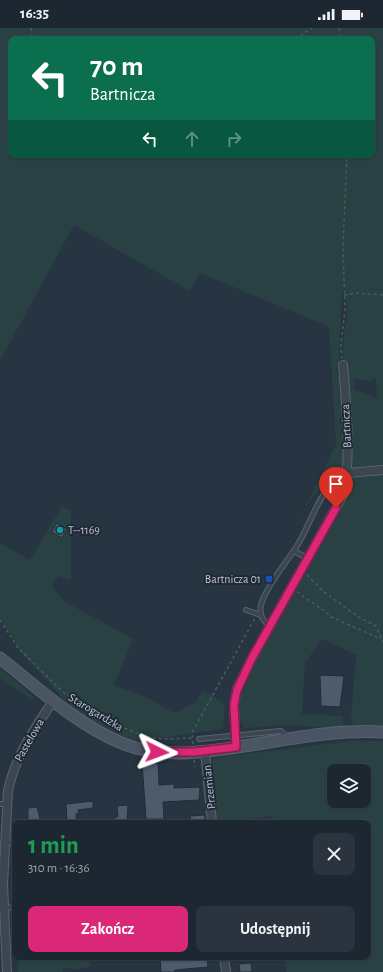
<!DOCTYPE html>
<html lang="pl">
<head>
<meta charset="utf-8">
<style>
	body { margin:0; font-family:"Alegreya Sans",sans-serif; background:#2a333e; color:#f1f3f6; height:100vh; display:flex; flex-direction:column; font-size:15px; white-space:nowrap }
	* { box-sizing:border-box; margin:0 }
	p { font-size:13px; color:#a0a5ac }
	.icon { flex:none; width:22px; height:22px; fill:none; stroke:currentColor; stroke-width:2; stroke-linecap:round; stroke-linejoin:round }
	.map { position:relative; flex:1; overflow:hidden }
	.drawer { position:absolute; left:12px; top:792px; width:359px; height:140px; display:flex; flex-direction:column; background:#1d2732; border-radius:8px; box-shadow:0 1px 3px #0004,0 0 0 1px #3b444d }
	.drawer>* { flex:none }
	.banner { position:absolute; left:8px; top:8px; width:367px; height:122px; border-radius:8px; box-shadow:0 1px 3px #0004,0 0 0 1px #3b444d; background:#0b6e4f; color:#fff; overflow:hidden }
	.controls { position:absolute; left:327px; top:736px; display:grid; gap:8px }
	.controls a { display:grid; place-items:center; width:44px; height:44px; border-radius:8px; background:#1d2732; box-shadow:0 1px 3px #0004,0 0 0 1px #3b444d; font-size:20px }
	.pin { position:absolute; display:grid; place-items:center; width:34px; height:34px; color:#fff; margin:-41px -17px; border-radius:50% 50% 50% 0; rotate:-45deg; box-shadow:0 0 4px #0007 }
	.pin .icon { rotate:45deg }
	.me { position:absolute; width:44px; margin:-22px; rotate:93deg; stroke-linejoin:round; filter:drop-shadow(0 0 3px #0008) }
	.turn { display:flex; align-items:center; gap:14px; height:84px; padding:0 16px; font-size:18px }
	.turn .icon { width:52px; height:52px; stroke-width:2.5 }
	.turn b { display:block; font-size:28px; line-height:34px }
	.lanes { display:flex; align-items:center; height:38px; padding:0 16px; background:#0003; justify-content:center; gap:20px; direction:ltr }
	.lanes .off { opacity:.35 }
	.round { display:grid; place-items:center; flex:none; width:42px; height:42px; border-radius:8px; background:#2a333e }
	.overview { display:flex; align-items:center; justify-content:space-between; height:68px; padding:0 16px }
	h1 { font-size:24px; font-weight:700; line-height:30px; color:#1e9e55 }
	.primary-button { display:flex; gap:8px; margin-top:auto; padding:8px 16px }
	.primary-button a { flex:1; height:46px; border-radius:8px; background:#db2777; color:#fff; font-size:16px; font-weight:700; line-height:46px; text-align:center }
	.primary-button a+a { background:#2a333e; color:#f1f3f6 }
	.status { display:flex; justify-content:space-between; align-items:center; height:28px; padding:0 20px; background:#1d2732; direction:ltr }
	.status svg { height:11px; fill:currentColor }
	.map>svg:first-child { display:block }
</style>
</head>
<body>
<div class="status"><b>16:35</b><svg viewBox="0 0 49 12"><path d="M0 12V9h3v3zM5 12V6h3v6zM10 12V3h3v9zM15 12V0h3v12zM26 1h20v11H26zM47 4h2v5h-2z"/></svg></div>
<div class="map">
<svg width="383" height="944" viewBox="0 0 383 944">
	<rect width="100%" height="100%" fill="#273442"/>
	<g fill="#294143" fill-rule="evenodd">
		<path d="M0,0H383V439L351,441L348,341L343,327L344,304L347,293L346,260L342,262L339,335L335,341L340,349L345,413L341,459C335,464 327,460 320,463C309,468 305,485 298,494L336,416L329,299L200,245L190,263L74,197L0,333ZM11,11H372V127H11ZM376,349L377,370L354,361L353,351L370,353Z"/>
		<path d="M377,445L383,446V697H353L351,688L356,627L322,611L305,635L302,686L343,688V698L328,699L282,697L246,700C233,689 238,669 244,654L338,486L345,471L350,448Z"/>
		<polygon points="62,478 71,483 71,552 58,548 52,559 64,573 133,611 114,657 146,669 175,685 197,673 202,663 212,667 225,678 223,701 139,713 124,708 89,691 69,677 21,624 0,590 0,515 30,532"/>
		<polygon points="0,640 34,669 32,672 0,650"/>
		<path d="M351,713H383V944H286L285,929H368V795H273V788L216,795L210,741L213,730ZM334,743H364V773H334Z"/>
		<polygon points="17,929 98,929 93,929 89,939 76,941 64,940 63,944 18,944"/>
	</g>
	<g fill="#4e5b6a" stroke="#222c39">
		<polygon points="57,495 67,501 62,510 52,504"/>
		<polygon points="320,647 344,648 340,679 321,678"/>
		<polygon points="142,734 158,735 159,757 174,756 174,760 200,759 199,772 163,774 164,791 146,791"/>
		<polygon points="93,773 93,780 78,782 79,785 76,786 77,795 67,795 66,776"/>
		<polygon points="128,777 127,795 115,795 114,789 118,789 117,778"/>
		<polygon points="37,779 41,795 28,795 28,780"/>
		<polygon points="205,787 205,795 191,795 190,788"/>
		<polygon points="160,929 207,929 208,939 175,942 175,944 161,944"/>
		<polygon points="251,935 252,944 240,944 239,936"/>
	</g>
	<g fill="none" stroke-linecap="round" stroke-linejoin="round">
		<defs>
			<g id="service">
				<polyline points="294,523 307,530"/>
				<polyline points="246,582 261,587"/>
				<path d="M270,598C262,593 259,586 261,577C264,563 285,535 293,524C306,506 312,484 324,466L343,467"/>
				<polyline points="199,711 281,703 287,709"/>
				<polyline points="0,776 6,776"/>
				<polyline points="5,815 15,814"/>
				<polyline points="5,880 15,879"/>
			</g>
			<g id="minor">
				<polyline points="347,445 383,442"/>
				<path d="M236,719L234,677L237,661L252,630L343,467C352,429 346,376 343,337"/>
				<polyline points="205,723 212,795"/>
				<polyline points="224,929 226,944"/>
				<path d="M7,944L3,856L8,763C15,728 34,702 53,673"/>
			</g>
			<path id="secondary" d="M0,630C39,661 77,697 124,716C162,731 205,724 244,718C290,711 337,701 383,704"/>
		</defs>
		<use href="#service" stroke="#5a636f" stroke-width="6"/>
		<use href="#minor" stroke="#5a636f" stroke-width="10"/>
		<use href="#secondary" stroke="#5a636f" stroke-width="13"/>
		<g stroke="#485d5f" stroke-width="1.5" stroke-dasharray="3 3" stroke-linecap="butt">
			<polyline points="31,0 32,11"/>
			<polyline points="339,0 342,11"/>
			<polyline points="295,11 312,0"/>
			<polyline points="344,267 355,265 383,267"/>
			<polyline points="342,331 341,317 345,282 343,219 347,127"/>
			<polyline points="307,547 324,564 360,590 376,598 383,614"/>
			<polyline points="297,564 326,584 331,589 381,611"/>
			<polyline points="0,592 18,620 63,664 99,690 147,709 162,711 194,710"/>
			<polyline points="193,716 192,705 255,590"/>
			<polyline points="194,732 195,739"/>
		</g>
		<use href="#service" stroke="#3b4651" stroke-width="4"/>
		<use href="#minor" stroke="#3b4651" stroke-width="8"/>
		<use href="#secondary" stroke="#4a5564" stroke-width="11"/>
	</g>
	<g fill="none" stroke-linecap="round" stroke-linejoin="round">
		<defs>
			<polyline id="route" points="157,724 194,724 236,719 234,677 237,662 252,630 336,480"/>
		</defs>
		<use href="#route" stroke="#8e194d" stroke-width="10"/>
		<use href="#route" stroke="#db2777" stroke-width="7"/>
	</g>
	<circle fill="#0f9aa8" stroke="#202a37" stroke-width="1.5" cx="60" cy="502" r="4"/>
	<rect fill="#1a4fb4" stroke="#202a37" stroke-width="1.5" x="265" y="547" width="8" height="8" rx="2"/>
	<g text-anchor="middle" dominant-baseline="central" stroke-width="4" stroke-linejoin="round" paint-order="stroke">
		<g font-size="12" fill="#b9c1cb" stroke="#202a37">
			<text transform="translate(346 398) rotate(-93)">Bartnicza</text>
			<text transform="translate(96 684) rotate(31)">Starogardzka</text>
			<text transform="translate(29 712) rotate(-60)">Pastelowa</text>
			<text transform="translate(209 759) rotate(-96)">Przemian</text>
		</g>
		<g font-size="12" fill="#b9c1cb" stroke="#202a37" text-anchor="start">
			<text x="68" y="502">T--1169</text>
			<text x="261" y="551" text-anchor="end">Bartnicza 01</text>
		</g>
	</g>
</svg>
<div class="controls">
<a><svg class="icon" aria-label="layers" viewBox="0 0 24 24"><path d="M12 4l9 5-9 5-9-5zM3 14l9 5 9-5"/></svg></a>
</div>
<div class="pin" style="left:336px;top:480px;background:#d93025"><svg class="icon" aria-label="arrive" viewBox="0 0 24 24"><path d="M6 21V4h12l-3 4 3 4H6"/></svg></div>
<svg class="me" style="left:157px;top:724px" viewBox="-20 -20 40 40"><path d="M0-17L14 15 0 8-14 15z" fill="#db2777" stroke="#fff" stroke-width="4"/></svg>
<div class="banner">
<div class="turn"><svg class="icon" aria-label="left" viewBox="0 0 24 24"><path d="M17 20v-9H6M10 6l-5 5 5 5"/></svg><div><b>70 m</b>Bartnicza</div></div>
<div class="lanes"><svg class="icon" aria-label="left" viewBox="0 0 24 24"><path d="M17 20v-9H6M10 6l-5 5 5 5"/></svg><svg class="icon off" aria-label="ahead" viewBox="0 0 24 24"><path d="M12 20V5M6 11l6-6 6 6"/></svg><svg class="icon off" aria-label="right" viewBox="0 0 24 24"><path d="M7 20v-9h11M14 6l5 5-5 5"/></svg></div>
</div>
<section class="drawer">
<div class="overview"><div><h1>1 min</h1><p>310 m · 16:36</p></div><a class="round"><svg class="icon" aria-label="close" viewBox="0 0 24 24"><path d="M6 6l12 12M18 6L6 18"/></svg></a></div>
<div class="primary-button"><a>Zakończ</a><a>Udostępnij</a></div>
</section>
</div>
</body>
</html>
